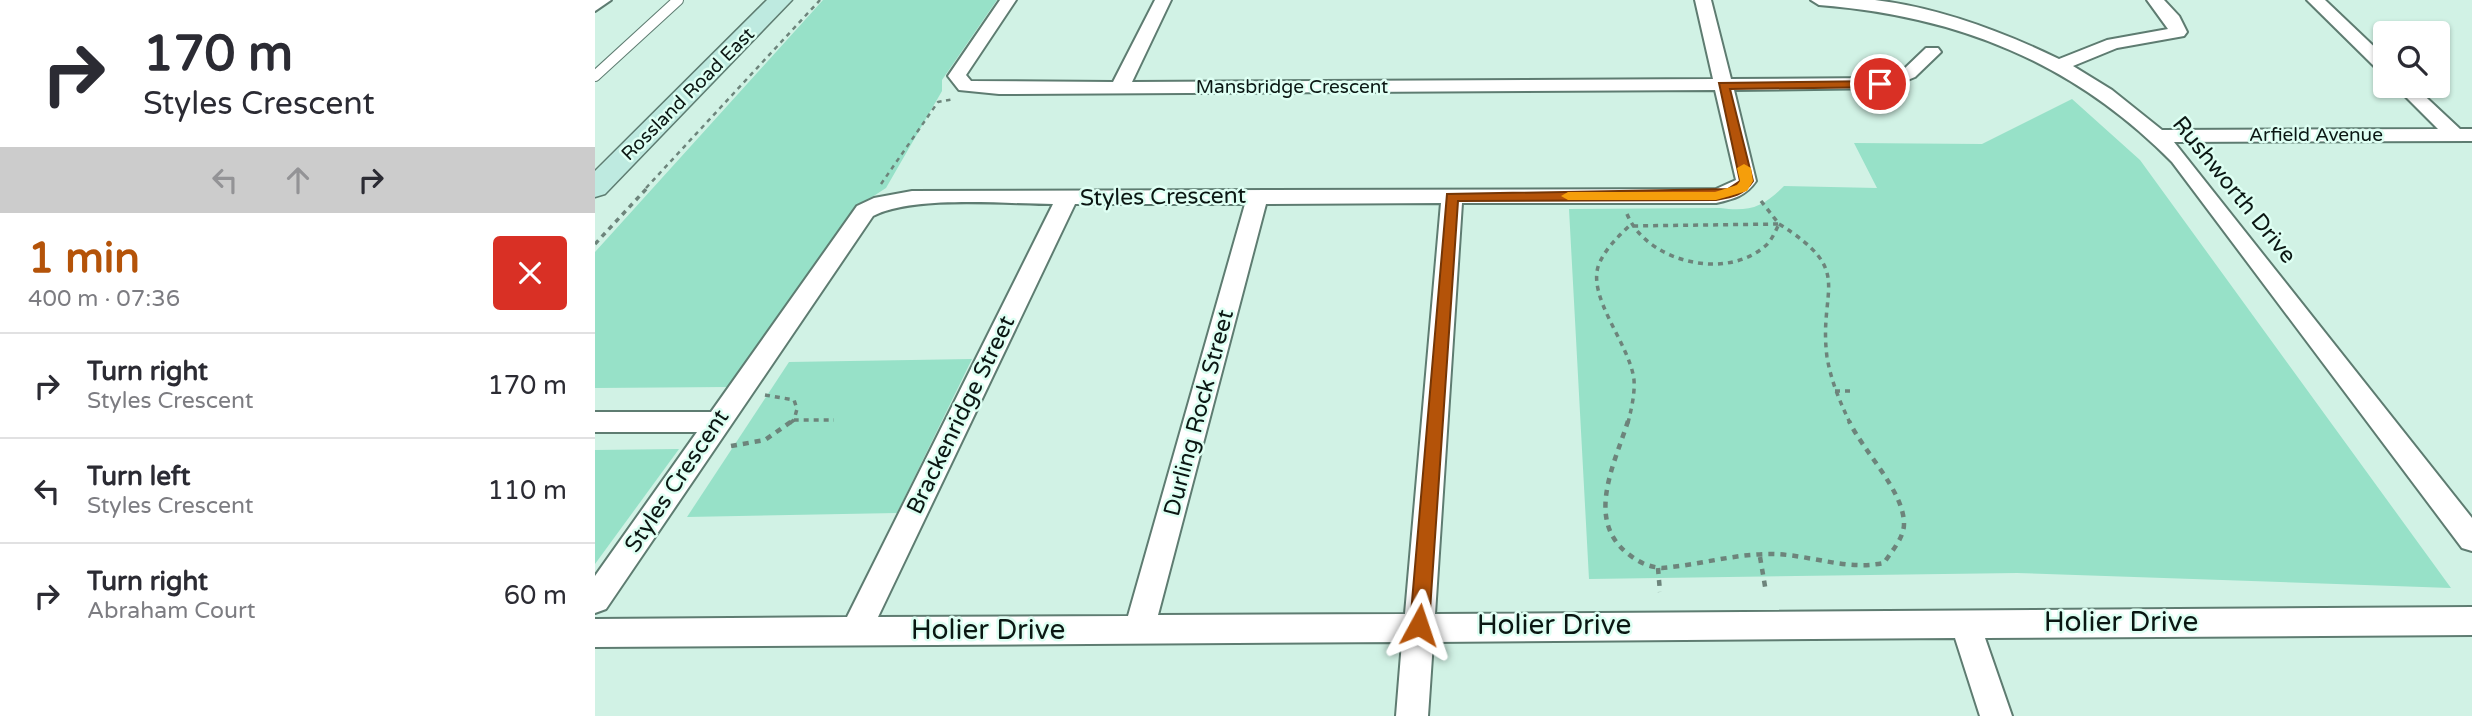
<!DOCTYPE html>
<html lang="en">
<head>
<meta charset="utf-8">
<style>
	body { margin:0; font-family:"Varela Round",sans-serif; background:#f2f2f3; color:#2b2b33; height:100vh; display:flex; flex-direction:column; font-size:26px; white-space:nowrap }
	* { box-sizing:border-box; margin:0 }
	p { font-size:23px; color:#7c7c81 }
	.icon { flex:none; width:38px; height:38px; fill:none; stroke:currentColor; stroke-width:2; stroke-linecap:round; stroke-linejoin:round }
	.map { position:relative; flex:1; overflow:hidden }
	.drawer { display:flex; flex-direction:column; background:#fff; width:595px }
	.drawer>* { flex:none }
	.banner { background:#fff; color:#2b2b33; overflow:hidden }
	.fabs { position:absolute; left:1778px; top:21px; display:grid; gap:14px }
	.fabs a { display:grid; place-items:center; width:77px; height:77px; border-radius:7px; background:#fff; box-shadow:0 2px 5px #0004; font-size:35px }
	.pin { position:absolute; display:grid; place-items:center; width:60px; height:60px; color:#fff; margin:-30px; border:4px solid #fff; border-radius:50%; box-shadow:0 2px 7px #0007 }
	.me { position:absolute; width:77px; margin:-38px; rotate:5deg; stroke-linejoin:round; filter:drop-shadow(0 0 5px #0008) }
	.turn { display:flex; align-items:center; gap:24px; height:147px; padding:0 28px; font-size:32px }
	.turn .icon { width:91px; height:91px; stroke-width:2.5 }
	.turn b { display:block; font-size:49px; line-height:60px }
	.lanes { display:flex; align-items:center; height:66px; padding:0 28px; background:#0003; justify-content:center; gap:35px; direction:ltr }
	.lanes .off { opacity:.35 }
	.round { display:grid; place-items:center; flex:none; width:74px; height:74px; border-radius:7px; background:#f2f2f3 }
	.overview { display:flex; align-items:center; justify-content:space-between; height:119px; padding:0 28px }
	h1 { font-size:42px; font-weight:800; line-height:52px; color:#b45309 }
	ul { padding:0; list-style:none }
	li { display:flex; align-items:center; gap:21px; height:105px; padding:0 28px; border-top:2px solid #e1e1e2 }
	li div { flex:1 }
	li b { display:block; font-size:26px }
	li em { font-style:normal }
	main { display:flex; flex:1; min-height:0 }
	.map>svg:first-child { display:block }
</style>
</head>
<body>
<main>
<section class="drawer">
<div class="banner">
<div class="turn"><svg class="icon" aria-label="right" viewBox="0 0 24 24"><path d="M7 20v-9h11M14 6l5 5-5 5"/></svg><div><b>170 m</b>Styles Crescent</div></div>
<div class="lanes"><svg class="icon off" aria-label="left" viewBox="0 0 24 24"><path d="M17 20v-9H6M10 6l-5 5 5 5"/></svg><svg class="icon off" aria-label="ahead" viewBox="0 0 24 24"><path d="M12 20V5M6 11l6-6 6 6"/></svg><svg class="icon" aria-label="right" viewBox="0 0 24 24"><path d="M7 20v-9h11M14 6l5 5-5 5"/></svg></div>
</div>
<div class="overview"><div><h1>1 min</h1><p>400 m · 07:36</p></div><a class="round" style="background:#d93025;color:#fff"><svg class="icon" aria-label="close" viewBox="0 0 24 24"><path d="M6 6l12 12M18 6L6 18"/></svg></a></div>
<ul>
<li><svg class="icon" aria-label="right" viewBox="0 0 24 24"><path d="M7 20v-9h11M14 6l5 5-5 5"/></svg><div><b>Turn right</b><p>Styles Crescent</p></div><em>170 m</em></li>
<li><svg class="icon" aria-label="left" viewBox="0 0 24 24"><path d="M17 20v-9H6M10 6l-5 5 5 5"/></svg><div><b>Turn left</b><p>Styles Crescent</p></div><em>110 m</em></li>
<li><svg class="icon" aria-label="right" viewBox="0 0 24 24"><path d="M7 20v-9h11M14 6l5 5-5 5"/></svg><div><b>Turn right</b><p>Abraham Court</p></div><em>60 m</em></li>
</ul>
</section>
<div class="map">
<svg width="1877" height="716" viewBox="0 0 1877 716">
	<rect width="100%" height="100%" fill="#d1f2e5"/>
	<g fill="#97e1c8">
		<polygon points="228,0 402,0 347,80 347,91 291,188 274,199 132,387 0,388 0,252"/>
		<path d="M1477,99L1545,160L1856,588L1422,573L994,579L974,209L1125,208C1155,212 1168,207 1189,186L1282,188L1259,143L1387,144Z"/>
		<polygon points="377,359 302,513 92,517 194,362"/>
		<polygon points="84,449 0,564 0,450"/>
	</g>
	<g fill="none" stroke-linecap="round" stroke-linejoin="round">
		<defs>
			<polyline id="service" points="0,76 83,0"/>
			<g id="minor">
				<polygon points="0,0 16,0 0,11"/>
				<path d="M405,0H421L371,75L376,81L518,82L560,0H576L537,82L1118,79L1100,0H1116L1136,79L1285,78L1308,70L1331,48H1343L1346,52L1320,77L1293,88L1139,90L1161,181C1151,196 1138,199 1121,203H867L840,614L1877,607V635L1390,638L1417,716H1385L1360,638L838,642L833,716H801L807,642L0,647V619L252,617L458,204C410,204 319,195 278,216L11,609L0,613V576L102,432H0V412H116L262,206L279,198L317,191L1121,189L1141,180L1120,90L404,94L364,90L353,76ZM846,203L810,614L563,615L671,204ZM480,204H650L533,616L283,617Z"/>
				<path d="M1216,0C1237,0 1259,0 1280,0C1345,8 1406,31 1464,59L1512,40L1573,29L1552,0H1569L1584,16L1592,32L1589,36L1522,48L1478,66L1517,90L1567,130L1843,129L1800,86H1819L1865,129H1877V141L1579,142L1877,518V551L1867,548L1577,162C1478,62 1363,16 1224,5Z"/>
				<polygon points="1712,0 1730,0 1790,57 1790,72 1784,71"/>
			</g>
			<polygon id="secondary" points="172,0 197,0 10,194 0,197 0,171"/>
		</defs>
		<use href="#service" stroke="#5e7c71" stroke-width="12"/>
		<use href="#minor" stroke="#5e7c71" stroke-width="4"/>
		<use href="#secondary" stroke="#5e7c71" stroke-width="3"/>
		<g stroke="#6d847b" stroke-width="2.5" stroke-dasharray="4.5 4.5" stroke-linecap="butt">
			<polyline points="286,184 343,102 359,99"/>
			<polyline points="51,188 225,0"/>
		</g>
		<g stroke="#6d847b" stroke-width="3.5" stroke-dasharray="5 5" stroke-linecap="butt">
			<polyline points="1166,201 1184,224"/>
			<path d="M1032,214C1051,261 1129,281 1169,247C1176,242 1180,232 1184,224"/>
			<path d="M1184,224C1261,272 1223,287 1232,357C1236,381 1245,402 1255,423"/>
			<polyline points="0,244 53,187"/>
			<polyline points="1240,391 1260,391"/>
			<polyline points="170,395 199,400 202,409 199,420 239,420"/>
			<polyline points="195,423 199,420"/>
			<path d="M1033,423C1036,410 1040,395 1039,380C1035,344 991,297 1004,264C1011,248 1022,238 1034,226L1184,224"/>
		</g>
		<g stroke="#6d847b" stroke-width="4.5" stroke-dasharray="6 6" stroke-linecap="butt">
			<path d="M1033,421C1020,463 990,519 1032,553C1043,562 1053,567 1067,568C1103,565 1139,554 1175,554C1215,554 1249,571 1289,563C1296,552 1309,538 1309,524C1309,491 1268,451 1254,421"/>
			<polyline points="136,446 170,440 197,421"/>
			<polyline points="1165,557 1171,592"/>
			<polyline points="1063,568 1065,592"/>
		</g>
		<use href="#service" stroke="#fff" stroke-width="10"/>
		<use href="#minor" fill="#fff" fill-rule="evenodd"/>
		<use href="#secondary" fill="#beeae0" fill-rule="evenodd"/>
	</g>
	<path fill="#b45309" stroke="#753606" stroke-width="2" d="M1285,81L1291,84L1289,87L1135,89L1158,181C1149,195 1138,197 1121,200L863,201L834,625L831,632L824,634L817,632L815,625L852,194L1133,189L1145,181L1124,83Z"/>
	<polygon fill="#f59e0b" points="1149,164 1156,168 1158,181 1152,191 1121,200 973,200 966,196 973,192 1120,192 1142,185 1145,181 1142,168"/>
	<g text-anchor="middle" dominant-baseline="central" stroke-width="5" stroke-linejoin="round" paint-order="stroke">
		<g font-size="19" fill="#0b1713" stroke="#defff3">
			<text x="697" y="87">Mansbridge Crescent</text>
			<text transform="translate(93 94) rotate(-45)">Rossland Road East</text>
			<text x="1721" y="135">Arfield Avenue</text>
		</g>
		<g font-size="23" fill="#0b1713" stroke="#defff3">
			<text transform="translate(1639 190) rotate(51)">Rushworth Drive</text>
			<text transform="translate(568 197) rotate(-1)">Styles Crescent</text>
			<text transform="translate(604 413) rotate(-75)">Durling Rock Street</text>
			<text transform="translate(366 415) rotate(-64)">Brackenridge Street</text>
			<text transform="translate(82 481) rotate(-56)">Styles Crescent</text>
		</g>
		<g font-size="28" fill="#0b1713" stroke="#defff3">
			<text x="1526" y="622">Holier Drive</text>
			<text x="959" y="625">Holier Drive</text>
			<text x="393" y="630">Holier Drive</text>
		</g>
	</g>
</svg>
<div class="fabs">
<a><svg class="icon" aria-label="search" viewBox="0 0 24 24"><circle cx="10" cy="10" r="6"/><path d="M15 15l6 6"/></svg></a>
</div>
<div class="pin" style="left:1285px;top:84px;background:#d93025"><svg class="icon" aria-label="arrive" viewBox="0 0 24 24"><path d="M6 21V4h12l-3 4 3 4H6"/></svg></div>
<svg class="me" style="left:824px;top:625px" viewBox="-20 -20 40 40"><path d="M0-17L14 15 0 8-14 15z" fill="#b45309" stroke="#fff" stroke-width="4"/></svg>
</div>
</main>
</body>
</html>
